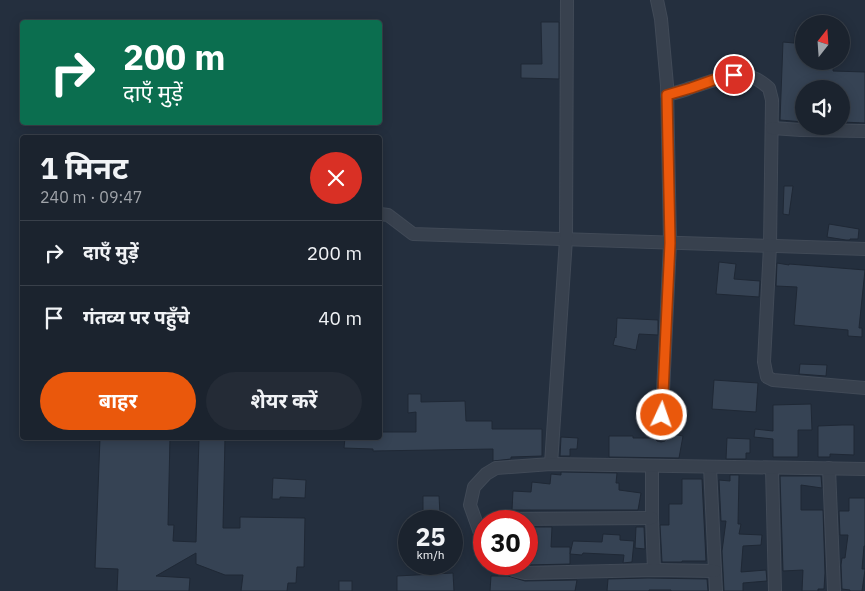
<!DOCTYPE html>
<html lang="hi">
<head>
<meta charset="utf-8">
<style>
	body { margin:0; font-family:"IBM Plex Sans","Noto Sans Devanagari",sans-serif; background:#242b36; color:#f1f3f6; height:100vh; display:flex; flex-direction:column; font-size:19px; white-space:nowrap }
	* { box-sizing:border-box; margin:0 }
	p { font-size:16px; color:#a0a4aa }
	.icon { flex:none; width:28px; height:28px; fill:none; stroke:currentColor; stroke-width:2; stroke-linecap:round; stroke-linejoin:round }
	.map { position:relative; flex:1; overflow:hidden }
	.side { position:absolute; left:20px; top:135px; width:362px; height:305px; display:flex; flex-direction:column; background:#1b232e; border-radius:5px; box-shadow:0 2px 12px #0003,0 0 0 1px #39404a }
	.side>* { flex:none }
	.hud { position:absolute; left:20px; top:20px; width:362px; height:105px; border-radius:5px; box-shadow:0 2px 12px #0003,0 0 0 1px #39404a; background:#0b6e4f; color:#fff; overflow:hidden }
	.needle { width:32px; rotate:17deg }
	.buttons { position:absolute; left:795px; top:15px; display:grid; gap:10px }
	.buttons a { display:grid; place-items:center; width:55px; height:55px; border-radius:50%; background:#1b232e; box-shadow:0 2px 12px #0003,0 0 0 1px #39404a; font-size:25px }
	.speed { position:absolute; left:398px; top:510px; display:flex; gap:10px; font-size:25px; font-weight:700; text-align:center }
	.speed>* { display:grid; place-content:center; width:65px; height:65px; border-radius:50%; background:#1b232e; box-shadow:0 2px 12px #0003,0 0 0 1px #39404a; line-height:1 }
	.speed small { font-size:12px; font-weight:400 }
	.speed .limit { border:8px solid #d22; background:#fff; color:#111 }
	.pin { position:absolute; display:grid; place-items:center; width:42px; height:42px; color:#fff; margin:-21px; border:2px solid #fff; border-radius:50%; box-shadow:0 1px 5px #0007 }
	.me { position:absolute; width:55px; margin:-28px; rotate:3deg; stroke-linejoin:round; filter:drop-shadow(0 0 4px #0008) }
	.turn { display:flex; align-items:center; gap:18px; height:105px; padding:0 20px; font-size:22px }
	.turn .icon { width:65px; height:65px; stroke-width:2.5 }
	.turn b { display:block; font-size:35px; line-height:42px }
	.round { display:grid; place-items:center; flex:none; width:52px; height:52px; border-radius:26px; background:#242b36 }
	.overview { display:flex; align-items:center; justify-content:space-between; height:85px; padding:0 20px }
	h1 { font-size:30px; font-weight:700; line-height:38px }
	.action { display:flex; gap:10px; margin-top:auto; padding:10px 20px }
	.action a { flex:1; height:58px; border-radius:30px; background:#ea580c; color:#fff; font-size:20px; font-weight:700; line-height:58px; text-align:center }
	.action a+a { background:#242b36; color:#f1f3f6 }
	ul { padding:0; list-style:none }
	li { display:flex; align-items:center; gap:15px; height:65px; padding:0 20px; border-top:1px solid #39404a }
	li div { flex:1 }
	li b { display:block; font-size:19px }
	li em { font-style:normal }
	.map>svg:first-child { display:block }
</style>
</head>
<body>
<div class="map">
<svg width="865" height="591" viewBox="0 0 865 591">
	<rect width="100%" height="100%" fill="#242f3e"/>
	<g fill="#364354" stroke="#1f2835">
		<polygon points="541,22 559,22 559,79 521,78 521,64 542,64"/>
		<polygon points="795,31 804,32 804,61 834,61 833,71 865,72 865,123 841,122 841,89 804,89 804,122 780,120 783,42 794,43"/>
		<polygon points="784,186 793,186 789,215 783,214"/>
		<polygon points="829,224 859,229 858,239 850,239 850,240 846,240 827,237"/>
		<polygon points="719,262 736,264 734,279 760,281 759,297 716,294"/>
		<polygon points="777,263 789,265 789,264 865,270 859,328 862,328 862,337 848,336 848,330 794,325 797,287 776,286"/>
		<polygon points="617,318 658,320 658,335 639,334 636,350 613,345 615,337 616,338"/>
		<polygon points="800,364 827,365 826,376 799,374"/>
		<polygon points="714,380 758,383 756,412 712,409"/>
		<polygon points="408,394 421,394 421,402 465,401 466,421 492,421 492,429 542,429 542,456 511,457 511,459 493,461 493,449 373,451 373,449 344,448 345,438 380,438 380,432 416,432 416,412 408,413"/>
		<polygon points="811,404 812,430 798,430 798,457 773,457 773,439 754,437 755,429 773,431 773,405"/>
		<polygon points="842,425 854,425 854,455 830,454 830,457 818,457 818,426"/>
		<polygon points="672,434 683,436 679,458 609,457 609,436 633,436 633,438 654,438 657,441 661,442 665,441 668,438 671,438"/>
		<polygon points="561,437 578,438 577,449 570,449 570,456 560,456"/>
		<polygon points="100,438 170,438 168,525 174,525 173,541 196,542 199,438 225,438 223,528 240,528 240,517 305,518 304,567 297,567 296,583 288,583 287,591 241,591 243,575 225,575 196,564 196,553 156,576 190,578 189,591 117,591 118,569 95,568"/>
		<polygon points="727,438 750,439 750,453 746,453 746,459 726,459"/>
		<polygon points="561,472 617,473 616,483 619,483 619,490 641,493 638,510 512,510 513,491 531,492 532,482 550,484 551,474 561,475"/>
		<polygon points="730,475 739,475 738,524 741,524 739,534 762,535 761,545 743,546 741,572 766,570 767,581 743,583 743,591 724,591 722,551 726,521 721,521 719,480 730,481"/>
		<polygon points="780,476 821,476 822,488 801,485 801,510 823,510 825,573 824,589 818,589 818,591 802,591 803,570 783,571"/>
		<polygon points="273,478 306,480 305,498 280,497 280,499 272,499"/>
		<polygon points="682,479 702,479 706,561 682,561 682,562 662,562 660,525 669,525 669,504 682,504"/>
		<polygon points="423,496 439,496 440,514 423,514"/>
		<polygon points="849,498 865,498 865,546 864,546 862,569 865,569 865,570 862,591 850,591 850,590 842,589 841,565 842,558 845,558 848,535 840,535 839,511 849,511"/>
		<polygon points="526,527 552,527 551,547 570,547 570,564 526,565 522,564 526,564"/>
		<polygon points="636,527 644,527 645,549 635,548"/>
		<polygon points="603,534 620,535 620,540 634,541 632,562 623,563 624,555 583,553 582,555 570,554 573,541 602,542"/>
		<polygon points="453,573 454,591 397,591 397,576"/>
		<polygon points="491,576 508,576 525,581 577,580 575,591 490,591"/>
		<polygon points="648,578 707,579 708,591 671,591 671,590 649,590 649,591 607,591 608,579"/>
		<rect x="339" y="581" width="13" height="10"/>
	</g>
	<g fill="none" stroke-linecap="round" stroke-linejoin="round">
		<defs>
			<g id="minor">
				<polyline points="657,0 661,19 667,85 670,243 661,434"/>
				<path d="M667,95C675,93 683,91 690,88C711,82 735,69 756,79C761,81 765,85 769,88L772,100L770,246L764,362L767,377L773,380L865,388"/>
				<polyline points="772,128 801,130 865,131"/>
				<polyline points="380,214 388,215 413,234 865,249"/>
				<polyline points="551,464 566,239 567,0"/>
				<polyline points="652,466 652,518 654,570"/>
				<polyline points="710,467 716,591"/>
				<polyline points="772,468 775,591"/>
				<polyline points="829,468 834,591"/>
				<polyline points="509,519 652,518"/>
				<polyline points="484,544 470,505 474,487 486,474 496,468 551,464 865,469"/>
				<polyline points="504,564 513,570 525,573 654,570 715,571"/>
			</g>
		</defs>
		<use href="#minor" stroke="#414a57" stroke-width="14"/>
		<use href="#minor" stroke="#38414e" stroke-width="12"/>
	</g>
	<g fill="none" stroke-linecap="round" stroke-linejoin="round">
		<defs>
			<polyline id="route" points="662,415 670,243 667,95 691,88 722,77 734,75"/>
		</defs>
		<use href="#route" stroke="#983908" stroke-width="12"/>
		<use href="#route" stroke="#ea580c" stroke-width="9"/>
	</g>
</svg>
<div class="buttons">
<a><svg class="needle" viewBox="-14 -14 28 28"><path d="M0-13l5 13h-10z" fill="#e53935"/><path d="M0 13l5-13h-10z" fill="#a0a4aa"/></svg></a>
<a><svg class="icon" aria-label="sound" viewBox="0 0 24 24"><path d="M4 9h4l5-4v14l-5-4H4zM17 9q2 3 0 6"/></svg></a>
</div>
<div class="speed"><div>25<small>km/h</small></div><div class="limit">30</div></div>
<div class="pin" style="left:734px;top:75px;background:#d93025"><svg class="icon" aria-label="arrive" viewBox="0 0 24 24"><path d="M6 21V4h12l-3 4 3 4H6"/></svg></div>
<svg class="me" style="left:662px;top:415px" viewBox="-20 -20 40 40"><circle r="17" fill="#ea580c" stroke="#fff" stroke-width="3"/><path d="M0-11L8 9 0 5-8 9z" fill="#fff"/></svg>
<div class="hud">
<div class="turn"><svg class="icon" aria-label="right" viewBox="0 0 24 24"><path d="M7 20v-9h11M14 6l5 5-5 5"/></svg><div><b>200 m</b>दाएँ मुड़ें</div></div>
</div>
<section class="side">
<div class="overview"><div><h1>1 मिनट</h1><p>240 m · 09:47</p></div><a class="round" style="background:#d93025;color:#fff"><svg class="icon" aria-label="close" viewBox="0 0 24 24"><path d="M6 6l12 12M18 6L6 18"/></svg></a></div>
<ul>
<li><svg class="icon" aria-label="right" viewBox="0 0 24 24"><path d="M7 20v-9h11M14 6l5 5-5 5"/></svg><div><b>दाएँ मुड़ें</b></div><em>200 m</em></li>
<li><svg class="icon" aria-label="arrive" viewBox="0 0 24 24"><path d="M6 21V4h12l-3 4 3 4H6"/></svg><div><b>गंतव्य पर पहुँचे</b></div><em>40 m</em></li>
</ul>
<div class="action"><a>बाहर</a><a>शेयर करें</a></div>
</section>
</div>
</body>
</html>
